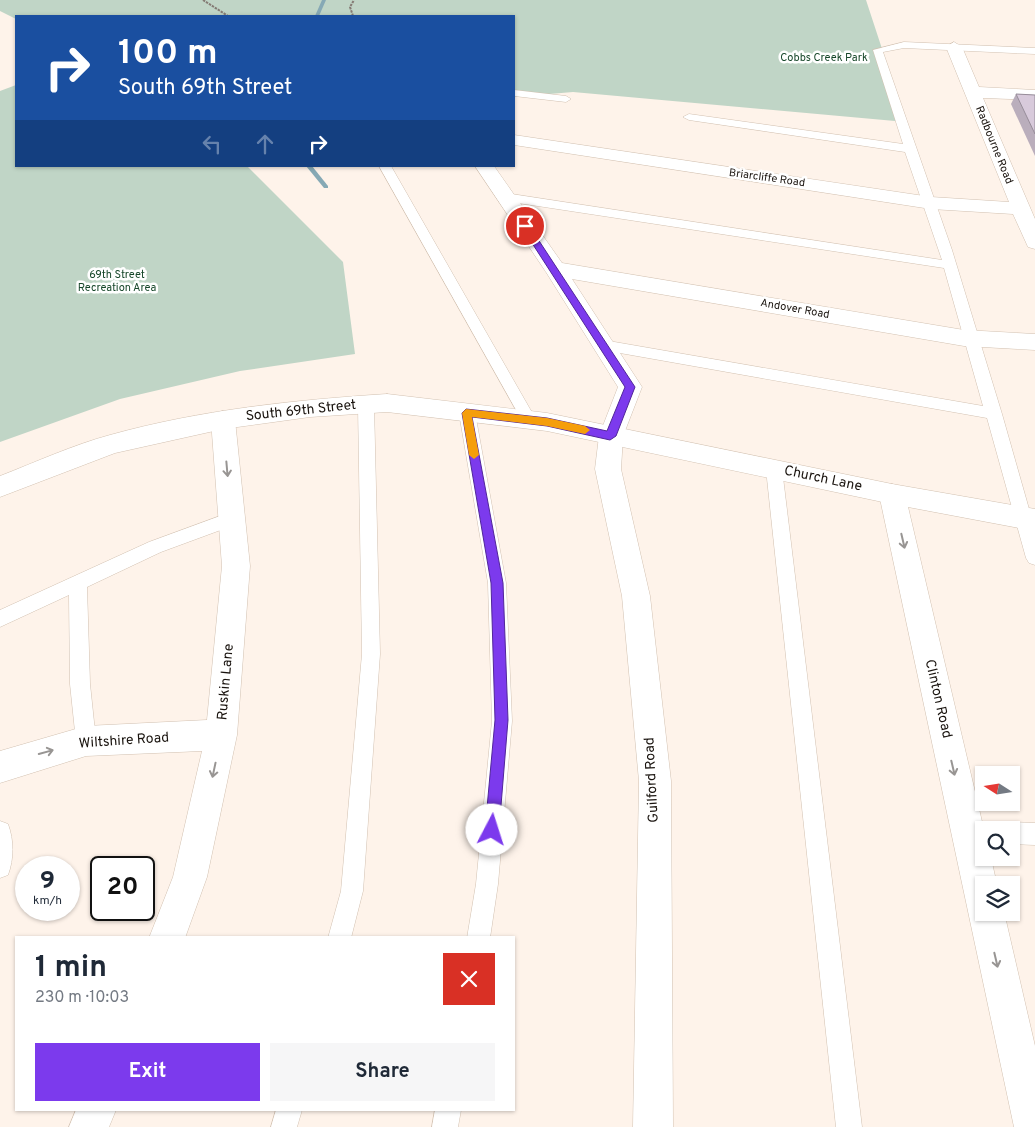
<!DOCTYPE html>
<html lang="en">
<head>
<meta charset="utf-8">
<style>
	body { margin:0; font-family:Overpass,sans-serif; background:#f6f6f7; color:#1f2937; height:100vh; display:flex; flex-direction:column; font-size:19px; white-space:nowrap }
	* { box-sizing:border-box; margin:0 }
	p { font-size:16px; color:#747a83 }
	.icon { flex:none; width:28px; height:28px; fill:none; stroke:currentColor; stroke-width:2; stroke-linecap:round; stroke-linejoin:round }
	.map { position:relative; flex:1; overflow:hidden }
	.drawer { position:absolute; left:15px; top:936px; width:500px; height:175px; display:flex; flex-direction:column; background:#fff; border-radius:0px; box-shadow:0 1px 4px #0004 }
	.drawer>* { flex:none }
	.banner { position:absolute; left:15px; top:15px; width:500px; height:152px; border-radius:0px; box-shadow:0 1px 4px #0004; background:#1a4fa0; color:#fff; overflow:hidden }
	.needle { width:32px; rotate:282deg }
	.buttons { position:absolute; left:975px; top:766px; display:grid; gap:10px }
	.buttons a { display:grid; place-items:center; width:45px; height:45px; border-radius:0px; background:#fff; box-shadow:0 1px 4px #0004; font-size:25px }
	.speed { position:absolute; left:15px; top:856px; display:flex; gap:10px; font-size:25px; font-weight:700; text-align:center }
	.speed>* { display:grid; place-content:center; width:65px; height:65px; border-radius:50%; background:#fff; box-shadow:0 1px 4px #0004; line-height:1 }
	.speed small { font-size:12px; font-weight:400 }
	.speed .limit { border:2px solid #111; border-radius:8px; background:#fff; color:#111 }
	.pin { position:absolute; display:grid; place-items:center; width:42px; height:42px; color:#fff; margin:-21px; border:2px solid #fff; border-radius:50%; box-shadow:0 1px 5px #0007 }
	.me { position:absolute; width:55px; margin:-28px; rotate:5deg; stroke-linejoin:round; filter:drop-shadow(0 0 4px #0008) }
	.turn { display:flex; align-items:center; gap:18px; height:105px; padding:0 20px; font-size:22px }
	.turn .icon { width:65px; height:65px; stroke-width:2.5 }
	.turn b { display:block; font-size:35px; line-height:42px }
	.lanes { display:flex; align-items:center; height:48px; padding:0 20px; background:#0003; justify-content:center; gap:25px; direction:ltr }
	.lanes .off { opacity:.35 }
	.round { display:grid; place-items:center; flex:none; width:52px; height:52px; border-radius:0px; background:#f6f6f7 }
	.summary { display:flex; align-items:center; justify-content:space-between; height:85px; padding:0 20px }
	h1 { font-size:30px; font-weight:700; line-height:38px }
	.action { display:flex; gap:10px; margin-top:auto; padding:10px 20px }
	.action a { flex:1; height:58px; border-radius:0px; background:#7c3aed; color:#fff; font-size:20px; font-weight:700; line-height:58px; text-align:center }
	.action a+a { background:#f6f6f7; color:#1f2937 }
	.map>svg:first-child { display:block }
</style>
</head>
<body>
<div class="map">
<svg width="1035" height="1127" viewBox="0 0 1035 1127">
	<rect width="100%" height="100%" fill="#fef3ea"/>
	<g fill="#c0d5c6">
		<polygon points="0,0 866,0 906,122 573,92 514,97 514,16 16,16 16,19 0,11"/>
		<polygon points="16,85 16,166 247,166 343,262 355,354 240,371 120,399 0,442 0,91"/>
	</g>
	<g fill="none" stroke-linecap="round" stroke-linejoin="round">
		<g fill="#86a9b5" fill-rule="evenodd">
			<polygon points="322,0 326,0 319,16 315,16"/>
			<polygon points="306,166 312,166 328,186 328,188 324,188"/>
		</g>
		<defs>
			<g id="lane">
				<polygon points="904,42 1035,48 1035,54 904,48 883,52 952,250 1002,414 1035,530 1035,565 1029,563 1026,558 987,418 603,350 596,345 603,340 983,406 944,268 505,201 499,197 505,193 942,260 905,152 689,120 683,117 689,114 903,144 873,50"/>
				<polygon points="514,90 566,96 571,99 566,102 514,96"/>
				<polygon points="379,166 391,166 534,416 537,420 534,424 524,424"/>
				<polygon points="366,399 371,401 374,405 380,654 363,891 351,938 328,938 341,891 362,654 358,405 361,401"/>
				<polygon points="467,407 472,409 475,413 506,583 512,721 498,884 490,938 467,938 476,884 492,721 488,583 459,413 462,409"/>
				<polygon points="774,463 780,465 782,469 862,1127 836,1127 766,469 768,465"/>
				<polygon points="231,512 237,514 239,519 237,524 161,552 87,587 90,684 96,741 93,748 86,751 79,748 76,741 70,684 69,595 0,627 0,610 149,542"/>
				<path d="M0,821L8,824C14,840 14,859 8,875L0,878Z"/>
				<polygon points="1011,822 1035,823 1035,845 1011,844 1011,830 1002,830 1003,825"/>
				<polygon points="276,1110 302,1110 297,1127 271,1127"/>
				<polygon points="435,1110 461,1110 458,1127 432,1127"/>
			</g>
			<g id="street">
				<polygon points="954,42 962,47 979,87 1035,90 1035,100 983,98 1035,219 1035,249 1028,247 1013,214 931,209 514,145 514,135 931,197 1009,202 946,47"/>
				<polygon points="475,166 494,166 562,263 964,330 1035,334 1035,350 964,346 572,279 642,387 623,436 621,469 650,596 671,781 673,1127 633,1127 639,781 622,596 595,469 599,436 618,387 546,272"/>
				<polygon points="223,411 232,414 235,420 250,566 237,735 207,877 185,938 149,938 173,877 202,751 86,756 0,783 0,751 86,726 207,720 222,566 211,420 214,414"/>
				<polygon points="892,484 901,487 905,494 984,830 984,858 991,858 997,885 984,885 984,912 1004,912 1035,1046 1035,1127 1014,1127 879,494 883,487"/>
				<polygon points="76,1110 116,1110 109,1127 69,1127"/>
			</g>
			<path id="secondary" d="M387,394L547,413L892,484L1035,509V531L892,504L547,431L387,412L310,417L223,429L115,453L0,497V476C36,462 73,445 110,435C200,410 294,400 387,394Z"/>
		</defs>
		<use href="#lane" stroke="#d2c1b1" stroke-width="1"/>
		<use href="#street" stroke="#d2c1b1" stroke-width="1"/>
		<use href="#secondary" stroke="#d2c1b1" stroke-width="1"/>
		<g stroke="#847b74" stroke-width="2" stroke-dasharray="2.5 1" stroke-linecap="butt">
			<polyline points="203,0 228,16"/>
			<polyline points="353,16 350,7 354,0"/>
		</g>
		<use href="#lane" fill="#fff" fill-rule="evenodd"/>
		<use href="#street" fill="#fff" fill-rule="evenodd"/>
		<use href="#secondary" fill="#fff" fill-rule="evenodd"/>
	</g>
	<polygon fill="#baaebc" points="1016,94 1035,95 1035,156 1011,104"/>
	<polygon fill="#d8cadb" stroke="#978d99" points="1016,94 1035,95 1035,134"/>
	<defs><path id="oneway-shaft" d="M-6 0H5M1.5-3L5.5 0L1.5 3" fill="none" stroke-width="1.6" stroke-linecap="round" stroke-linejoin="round" transform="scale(1.25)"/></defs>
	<g stroke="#989593">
		<use href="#oneway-shaft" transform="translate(227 469) rotate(85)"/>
		<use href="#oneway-shaft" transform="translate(903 541) rotate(77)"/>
		<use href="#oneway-shaft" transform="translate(46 752) rotate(-15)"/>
		<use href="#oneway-shaft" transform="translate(953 768) rotate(77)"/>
		<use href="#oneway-shaft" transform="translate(214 770) rotate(102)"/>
		<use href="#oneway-shaft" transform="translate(996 960) rotate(77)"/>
	</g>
	<polygon fill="#7c3aed" stroke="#51269a" points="522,224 528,224 635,387 616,436 610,440 547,426 472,417 503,583 508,720 499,830 497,835 492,837 487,835 485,830 495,720 491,583 462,413 466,409 547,418 607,431 625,387 521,226"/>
	<polygon fill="#f59e0b" points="466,409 547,418 585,426 590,430 585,434 547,426 472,417 479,455 474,459 469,455 462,413"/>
	<g text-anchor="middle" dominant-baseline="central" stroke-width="5" stroke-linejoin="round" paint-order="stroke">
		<g font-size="11" fill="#17472a" stroke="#fff">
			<text x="824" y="58">Cobbs Creek Park</text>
			<text x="117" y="275">69th Street<tspan x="117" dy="13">Recreation Area</tspan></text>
		</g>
		<g font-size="11" fill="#19130e" stroke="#fff">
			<text transform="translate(994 145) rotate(68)">Radbourne Road</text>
			<text transform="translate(767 178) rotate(8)">Briarcliffe Road</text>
			<text transform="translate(795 309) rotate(10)">Andover Road</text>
		</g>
		<g font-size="14" fill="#19130e" stroke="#fff">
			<text transform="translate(301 411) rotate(-6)">South 69th Street</text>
			<text transform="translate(823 479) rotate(12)">Church Lane</text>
			<text transform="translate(226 682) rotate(-85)">Ruskin Lane</text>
			<text transform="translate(938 699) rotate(77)">Clinton Road</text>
			<text transform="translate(124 741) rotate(-4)">Wiltshire Road</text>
			<text transform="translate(652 780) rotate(-93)">Guilford Road</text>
		</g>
	</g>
</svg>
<div class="buttons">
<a><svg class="needle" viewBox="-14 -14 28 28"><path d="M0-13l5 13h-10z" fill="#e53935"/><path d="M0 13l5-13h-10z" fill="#747a83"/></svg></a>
<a><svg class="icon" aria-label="search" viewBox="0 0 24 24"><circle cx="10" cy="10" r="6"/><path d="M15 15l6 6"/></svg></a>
<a><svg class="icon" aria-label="layers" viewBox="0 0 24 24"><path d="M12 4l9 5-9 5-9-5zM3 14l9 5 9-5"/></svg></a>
</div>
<div class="speed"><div>9<small>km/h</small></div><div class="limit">20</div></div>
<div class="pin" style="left:525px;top:226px;background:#d93025"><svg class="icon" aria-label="arrive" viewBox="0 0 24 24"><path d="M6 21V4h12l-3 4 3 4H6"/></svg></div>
<svg class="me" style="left:492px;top:830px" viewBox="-20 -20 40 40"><circle r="19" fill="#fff"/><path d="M0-13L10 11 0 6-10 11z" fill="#7c3aed"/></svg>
<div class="banner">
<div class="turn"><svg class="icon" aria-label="right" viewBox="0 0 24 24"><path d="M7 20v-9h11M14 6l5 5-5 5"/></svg><div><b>100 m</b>South 69th Street</div></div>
<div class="lanes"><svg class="icon off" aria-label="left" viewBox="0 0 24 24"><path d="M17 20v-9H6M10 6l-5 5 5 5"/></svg><svg class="icon off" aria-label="ahead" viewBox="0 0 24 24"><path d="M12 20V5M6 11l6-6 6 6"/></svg><svg class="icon" aria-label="right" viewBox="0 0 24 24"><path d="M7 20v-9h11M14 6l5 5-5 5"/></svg></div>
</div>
<section class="drawer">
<div class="summary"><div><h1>1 min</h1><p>230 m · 10:03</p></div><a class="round" style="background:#d93025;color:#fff"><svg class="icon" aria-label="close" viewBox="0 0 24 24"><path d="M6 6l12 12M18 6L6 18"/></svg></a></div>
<div class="action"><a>Exit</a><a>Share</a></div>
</section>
</div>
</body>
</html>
